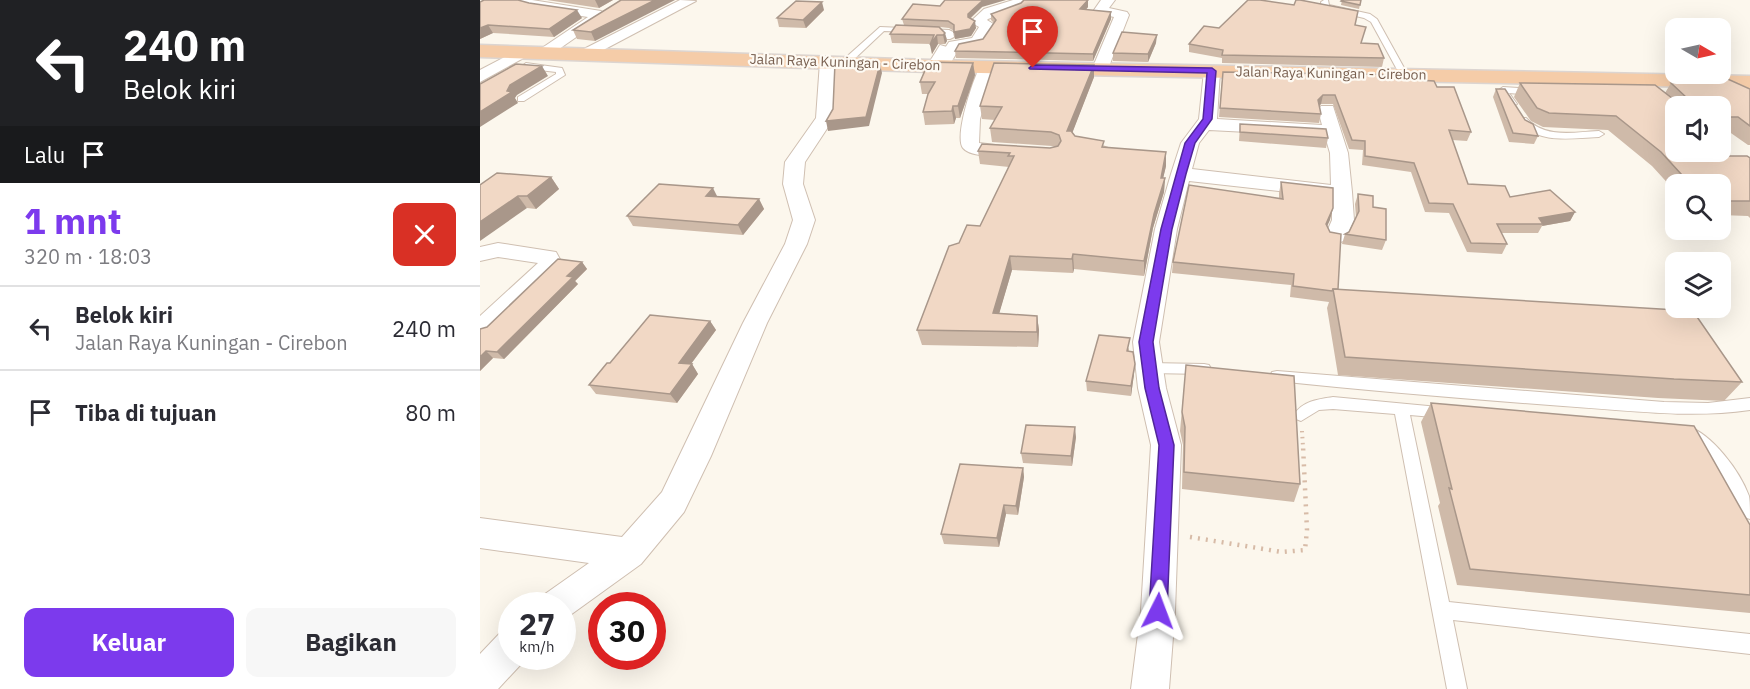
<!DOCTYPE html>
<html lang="id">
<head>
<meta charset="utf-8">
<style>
	body { margin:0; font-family:"IBM Plex Sans",sans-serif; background:#f7f7f7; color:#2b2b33; height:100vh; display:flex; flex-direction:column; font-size:22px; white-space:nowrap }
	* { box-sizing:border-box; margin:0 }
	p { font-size:20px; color:#7c7c81 }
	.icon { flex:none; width:33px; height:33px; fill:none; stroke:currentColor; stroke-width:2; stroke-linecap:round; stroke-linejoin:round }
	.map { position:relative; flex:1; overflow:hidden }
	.drawer { display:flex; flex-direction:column; background:#fff; width:480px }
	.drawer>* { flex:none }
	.hud { background:#202124; color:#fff; overflow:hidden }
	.needle { width:39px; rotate:99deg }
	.tools { position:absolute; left:1185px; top:18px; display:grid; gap:12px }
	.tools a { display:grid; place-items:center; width:66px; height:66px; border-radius:12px; background:#fff; box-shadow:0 6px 24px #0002; font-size:30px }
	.speed { position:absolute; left:18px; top:592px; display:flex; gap:12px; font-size:30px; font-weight:700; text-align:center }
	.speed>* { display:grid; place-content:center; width:78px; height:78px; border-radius:50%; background:#fff; box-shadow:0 6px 24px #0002; line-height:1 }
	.speed small { font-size:15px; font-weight:400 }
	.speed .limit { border:9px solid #d22; background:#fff; color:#111 }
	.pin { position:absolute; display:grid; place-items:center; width:51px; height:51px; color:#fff; margin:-62px -26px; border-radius:50% 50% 50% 0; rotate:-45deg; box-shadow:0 0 6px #0007 }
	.pin .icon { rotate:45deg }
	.me { position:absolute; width:66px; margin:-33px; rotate:3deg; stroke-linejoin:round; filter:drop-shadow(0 0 4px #0008) }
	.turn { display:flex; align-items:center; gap:21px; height:126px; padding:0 24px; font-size:27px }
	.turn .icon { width:78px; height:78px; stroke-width:2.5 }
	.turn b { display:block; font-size:42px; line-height:51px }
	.then { display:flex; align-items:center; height:57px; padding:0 24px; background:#0003; gap:12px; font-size:22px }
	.round { display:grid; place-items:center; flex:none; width:63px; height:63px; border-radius:12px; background:#f7f7f7 }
	.head { display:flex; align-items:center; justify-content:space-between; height:102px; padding:0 24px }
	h1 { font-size:36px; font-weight:800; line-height:45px; color:#7c3aed }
	.cta { display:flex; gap:12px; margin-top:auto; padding:12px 24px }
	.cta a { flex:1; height:69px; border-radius:12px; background:#7c3aed; color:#fff; font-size:24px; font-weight:800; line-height:69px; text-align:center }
	.cta a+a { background:#f7f7f7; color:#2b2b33 }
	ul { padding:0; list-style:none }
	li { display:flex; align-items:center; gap:18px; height:84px; padding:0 24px; border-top:2px solid #e1e1e2 }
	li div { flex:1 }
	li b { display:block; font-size:22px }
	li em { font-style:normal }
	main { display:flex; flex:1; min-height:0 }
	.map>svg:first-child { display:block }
</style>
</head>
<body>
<main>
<section class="drawer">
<div class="hud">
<div class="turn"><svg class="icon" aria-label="left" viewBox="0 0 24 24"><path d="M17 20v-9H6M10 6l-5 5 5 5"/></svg><div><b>240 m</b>Belok kiri</div></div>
<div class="then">Lalu<svg class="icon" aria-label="arrive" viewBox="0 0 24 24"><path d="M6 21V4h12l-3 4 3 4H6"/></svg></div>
</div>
<div class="head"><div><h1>1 mnt</h1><p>320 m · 18:03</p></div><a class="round" style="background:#d93025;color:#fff"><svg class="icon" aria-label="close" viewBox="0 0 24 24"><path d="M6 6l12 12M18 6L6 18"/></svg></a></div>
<ul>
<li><svg class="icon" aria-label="left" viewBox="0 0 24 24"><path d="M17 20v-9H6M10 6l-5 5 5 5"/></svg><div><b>Belok kiri</b><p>Jalan Raya Kuningan - Cirebon</p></div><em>240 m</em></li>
<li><svg class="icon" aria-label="arrive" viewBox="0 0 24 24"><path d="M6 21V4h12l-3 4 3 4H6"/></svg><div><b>Tiba di tujuan</b></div><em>80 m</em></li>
</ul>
<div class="cta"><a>Keluar</a><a>Bagikan</a></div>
</section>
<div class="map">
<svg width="1270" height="689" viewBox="0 0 1270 689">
	<rect width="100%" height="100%" fill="#fcf7ed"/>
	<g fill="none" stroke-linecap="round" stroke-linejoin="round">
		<defs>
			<g id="service">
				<polygon points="844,0 848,0 849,5 890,14 897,19 928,75 927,77 920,75 891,22 884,18 842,8 841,2"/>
				<polygon points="400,27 469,30 473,32 474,37 470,39 467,39 465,34 461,33 404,31 369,64 363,64 363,60"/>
				<polygon points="460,45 467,47 454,68 448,68 447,66"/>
				<polygon points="46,63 82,68 85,75 44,101 38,101 38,97 76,74 76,72 43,68 42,66"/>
				<polygon points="1023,87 1053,89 1057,92 1053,95 1029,93 1037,104 1032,107 1029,106 1019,90"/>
				<path d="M1040,118H1046C1065,139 1094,132 1119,131L1124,134L1119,137C1091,138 1057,145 1038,120Z"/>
				<polygon points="669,363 724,364 729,365 731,369 729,373 724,374 669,373 664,372 662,368 664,364"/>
				<path d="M797,371L1184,402L1228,403L1270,398V410C1208,419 1146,410 1083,406C988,399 892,391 797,381L792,380L790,376L792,372Z"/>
				<path d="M853,397L969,408L971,412L969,416L964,418L930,415L969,602L1270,634V654L973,620L987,689H967L915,414L853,409L839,410L821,421L816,419L814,415C822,401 839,399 853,397Z"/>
				<path d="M1207,426C1232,434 1260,471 1269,496C1270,502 1270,512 1270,519L1264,517C1252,497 1242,475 1227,457C1220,448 1204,440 1199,432L1202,428Z"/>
			</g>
			<g id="minor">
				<polygon points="30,0 52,0 121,11 128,15 69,56 59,56 56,53 59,50 108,17 54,9 32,3"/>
				<polygon points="200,0 216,1 110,57 100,57 97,54 100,51"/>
				<polygon points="533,0 548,0 541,7 508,19 507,20 515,25 502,45 479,49 467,69 455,69 453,66 469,42 492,38 499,27 490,22 504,9"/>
				<polygon points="621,0 635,0 629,8 647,12 649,15 628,69 620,74 612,69 634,17 616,13 614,10"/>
				<polygon points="44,47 49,49 52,52 49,55 0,82 0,70"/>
				<polygon points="348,57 356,62 354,118 325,162 323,184 335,220 327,244 287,323 231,456 204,512 161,564 82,621 82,606 60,606 65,594 109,563 0,548 0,518 142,537 182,492 263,323 305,244 313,220 303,184 305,162 336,118 340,62"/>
				<path d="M508,62L516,67L500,119L499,143L539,148L541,152L539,156C529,158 520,157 510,156C502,155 489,155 483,148C474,137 493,79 500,67C503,63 504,63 508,62Z"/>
				<path d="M732,66L740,71L737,119L842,125L838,110L841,106H853L868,153L872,192L874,220L864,241L856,243L848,241L845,236L852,220V197L709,181L697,229L679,342L686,388L701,445L695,611L689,689H651L661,611L671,445L658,388L653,342L675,229L691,174L701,143L719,119L724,71ZM729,130L845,136L850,153L851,185L712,169L719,143Z"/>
				<polygon points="18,243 76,252 82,263 12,333 0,335 0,316 58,263 18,257 0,261 0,247"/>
				<polygon points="32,629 32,657 46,657 45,660 18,689 0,689 0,654 19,634"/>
			</g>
			<polygon id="trunk" points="0,45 451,60 1270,76 1270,88 451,72 0,57"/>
		</defs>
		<use href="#service" stroke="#cfbfb1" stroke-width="2"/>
		<use href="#minor" stroke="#cfbfb1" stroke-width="2"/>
		<use href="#trunk" stroke="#dcd5d1" stroke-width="3"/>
		<polyline stroke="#d7bba7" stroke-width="4" stroke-dasharray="1.5 4.5" stroke-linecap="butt" points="822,431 823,447"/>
		<polyline stroke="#d7bba7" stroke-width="4.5" stroke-dasharray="2 6" stroke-linecap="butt" points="710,537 802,552 825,550 827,530 823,446"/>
		<use href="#service" fill="#fff" fill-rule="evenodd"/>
		<use href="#minor" fill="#fff" fill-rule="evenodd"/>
		<use href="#trunk" fill="#f5cca8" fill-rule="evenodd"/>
	</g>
	<g fill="#cfbaa9">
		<polygon points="67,0 133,0 119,8"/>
		<polygon points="141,0 115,41 97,39 93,30"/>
		<polygon points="608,0 608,7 606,10 631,19 613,61 476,58 475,51 503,39 514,23 511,20 511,14 541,3"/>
		<polygon points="862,0 881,0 879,9 861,5"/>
		<polygon points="0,2 102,18 74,37 13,33 0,39"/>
		<polygon points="460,6 502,7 490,19 496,28 491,36 475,39 474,31 469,28 460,27 467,41 465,44 458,44 452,54 451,44 412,43 410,34 424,25 422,19"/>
		<polygon points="344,10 326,28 299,27 297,18"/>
		<polygon points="875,25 882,43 904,58 902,67 742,63 742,58 709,52 709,44 739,28"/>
		<polygon points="676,43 668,62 633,61 633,53"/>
		<polygon points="493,63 495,75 480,118 476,118 474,124 445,125 443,112 448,94 442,94 440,82 443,74 441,66"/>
		<polygon points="614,65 614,77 592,133 595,136 686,166 683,178 685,178 684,192 673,228 664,276 594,269 593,273 532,270 519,313 557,316 559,330 558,347 442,345 437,330 479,243 500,226 529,167 500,164 498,151 570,148 575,147 572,146 512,142 510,128 515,120 502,119 500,106"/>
		<polygon points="742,80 938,80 957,87 991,132 987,141 972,140 988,184 1030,197 1095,212 1090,221 1062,226 1058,233 1021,233 1027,244 1022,254 987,252 969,213 945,212 931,172 882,165 883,150 869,149 853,104 841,104 839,106 841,114 839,123 739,117"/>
		<polygon points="1040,83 1185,93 1191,83 1270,89 1270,145 1268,145 1248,131 1240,131 1240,106 1196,106 1196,152 1270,158 1270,218 1268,216 1240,215 1240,184 1196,184 1196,189 1193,189 1172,166 1128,130 1063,127 1051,121 1034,97"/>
		<polygon points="1016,89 1045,120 1058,136 1054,144 1029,142 1013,97"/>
		<polygon points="760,124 848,138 846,148 759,141"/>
		<polygon points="17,173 71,177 79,189 56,209 47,208"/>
		<polygon points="801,182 853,208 847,226 858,289 1262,382 1244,401 1178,398 858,375 847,308 849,302 810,297 811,285 692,273 693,262 799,198 799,193"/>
		<polygon points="878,194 893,207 906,240 902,250 862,244 865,234 869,232 876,218 875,204"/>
		<polygon points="238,196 279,199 284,209 263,235 153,226 147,216"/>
		<polygon points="102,262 107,269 95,281 98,284 24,359 13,358 0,371 0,329 7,327"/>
		<polygon points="230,321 236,330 211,364 212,364 218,374 197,403 116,394 109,385 130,363"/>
		<polygon points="649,348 649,352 654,374 651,396 607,391 606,381"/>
		<polygon points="706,365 820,484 814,502 702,489 703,445 700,431"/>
		<polygon points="951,403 1270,525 1270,613 977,585 958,506 960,503 941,422"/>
		<polygon points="596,437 592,466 543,463 541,453"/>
		<polygon points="543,468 544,477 538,515 526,514 519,547 464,544 461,534"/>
	</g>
	<g fill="#a9978a">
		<polygon points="115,0 133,0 119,8"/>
		<polygon points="175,0 195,0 115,41 111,32"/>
		<polygon points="504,0 526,0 502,7 488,20 488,14 502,1"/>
		<polygon points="608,0 608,7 600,16 600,9"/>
		<polygon points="342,2 344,10 326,28 323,20"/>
		<polygon points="97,10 102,18 74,37 69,29"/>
		<polygon points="631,12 631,19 613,61 613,54"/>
		<polygon points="495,21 496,28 491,36 475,39 474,32"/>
		<polygon points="8,25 13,33 0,39 0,28"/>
		<polygon points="465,33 467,41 465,44 463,35"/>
		<polygon points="457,35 458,44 452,54 450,45"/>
		<polygon points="677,35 676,43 668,62 668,54"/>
		<polygon points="493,63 495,75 480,118 478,106"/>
		<polygon points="400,64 402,73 389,126 348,131 346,121"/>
		<polygon points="614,65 614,77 588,144 587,131"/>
		<polygon points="62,66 68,76 37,95 35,98 38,103 0,127 0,112 27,91 30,85"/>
		<polygon points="843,95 841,104 836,109 838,100"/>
		<polygon points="473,106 476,118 474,124 472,111"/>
		<polygon points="686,152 686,166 680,192 681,178"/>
		<polygon points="71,177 79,189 56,209 47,196"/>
		<polygon points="685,178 684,192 673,228 664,276 664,261 674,214"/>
		<polygon points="233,188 238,198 226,196"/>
		<polygon points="38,196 47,208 0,241 0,222"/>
		<polygon points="279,199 284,209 263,235 258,225"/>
		<polygon points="853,208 850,220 843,235 846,224"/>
		<polygon points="1095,212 1090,221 1062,226 1063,224 1059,218"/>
		<polygon points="593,254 594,269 593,273 592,259"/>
		<polygon points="530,256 532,270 515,328 513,313"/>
		<polygon points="102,262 107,269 95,281 98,284 24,359 17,352 87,276"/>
		<polygon points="557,316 559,330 558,347 557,332"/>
		<polygon points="230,321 236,330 205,372 199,363"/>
		<polygon points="6,351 13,358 0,371 0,357"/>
		<polygon points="212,364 218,374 197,403 190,394"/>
		<polygon points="655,364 654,374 651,396 651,386"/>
		<polygon points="595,427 596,437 592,466 591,456"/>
		<polygon points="543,468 544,477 538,515 536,506"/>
		<polygon points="524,505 526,514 519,547 517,538"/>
	</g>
	<g fill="#f1d8c5" stroke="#a9978a" stroke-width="1.5">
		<polygon points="4,0 38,0 49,3 97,10 69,29 8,25 0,28 0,2"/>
		<polygon points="141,0 175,0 111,32 93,30"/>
		<polygon points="465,0 504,0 502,1 488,14 488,17 495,21 490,29 474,32 474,25 468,21 422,19 433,4 460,6"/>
		<polygon points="544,0 608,0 600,9 631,12 613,54 475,51 479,44 503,39 516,20 511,14 541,3"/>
		<polygon points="768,0 780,0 814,5 816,0 820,0 878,11 875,25 886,27 881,43 898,44 904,58 742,55 743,50 709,44 724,26 739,28"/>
		<polygon points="862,0 881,0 880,5 861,1"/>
		<polygon points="316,1 342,2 323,20 297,18"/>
		<polygon points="416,25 459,27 465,33 463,35 457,35 450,45 454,35 410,34"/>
		<polygon points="642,32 677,35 668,54 633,53"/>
		<polygon points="442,62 493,63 478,106 473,106 472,111 443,112 448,94 455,82 440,82 447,66 441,66"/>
		<polygon points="355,63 400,64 386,117 346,121 353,109"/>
		<polygon points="514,63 614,65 587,131 591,131 595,136 624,141 622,147 686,152 681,178 685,178 674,214 664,261 593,254 592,259 530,256 513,313 557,316 557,332 437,330 469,246 479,243 487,225 500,226 534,156 528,156 530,153 498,151 502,144 570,148 578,146 581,141 579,135 571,132 510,128 522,107 500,106"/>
		<polygon points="36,64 62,66 30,85 27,91 32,92 0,112 0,84"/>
		<polygon points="743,72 936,75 938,80 954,81 957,87 974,87 991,132 969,130 988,184 1025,186 1030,197 1070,190 1095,212 1059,218 1063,224 1017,224 1027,244 991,243 973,204 949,203 934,163 885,156 885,141 872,140 855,95 843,95 838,100 841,114 740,108"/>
		<polygon points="1241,76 1270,89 1270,126 1258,117 1240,117 1240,106 1207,106 1206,97 1191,83"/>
		<polygon points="1040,83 1175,85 1202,106 1196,106 1196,117 1192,117 1196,120 1196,152 1239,152 1245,156 1267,156 1270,158 1270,201 1240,201 1240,184 1221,184 1212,175 1202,175 1181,152 1136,116 1069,113 1057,108"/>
		<polygon points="1016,89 1025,89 1045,120 1053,124 1058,136 1033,133"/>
		<polygon points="760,124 846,129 848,138 760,132"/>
		<polygon points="17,173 71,177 47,196 38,196 0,222 0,185"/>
		<polygon points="801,182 853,188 853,208 846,224 850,232 861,234 858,289 853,289 852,291 813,286 814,274 693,262 709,185 803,199"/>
		<polygon points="179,184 233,188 226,196 279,199 258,225 147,216"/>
		<polygon points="878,194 893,196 893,207 906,209 906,240 865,234 869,232 879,211"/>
		<polygon points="78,259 102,262 87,276 93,277 17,352 6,351 0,357 0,329 7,327"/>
		<polygon points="853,289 1213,311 1262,382 1194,379 865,357"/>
		<polygon points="170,315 230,321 199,363 212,364 190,394 109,385 127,363 130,363"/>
		<polygon points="619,335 650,338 647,351 653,352 655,364 651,386 606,381"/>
		<polygon points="706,365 814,376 820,484 704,472 705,427 702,412"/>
		<polygon points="951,403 1214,426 1270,525 1270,595 990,569 969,488 972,489"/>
		<polygon points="546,425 595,427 591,456 541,453"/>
		<polygon points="480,464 543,468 536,506 524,505 517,538 461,534"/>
	</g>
	<polygon fill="#7c3aed" stroke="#51269a" stroke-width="1.5" points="553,65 732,68 736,71 732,119 715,143 706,174 692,229 673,342 679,388 694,445 687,611 685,618 678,620 672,618 669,611 679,445 665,388 659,342 681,229 705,143 723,119 727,73 550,69 549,68"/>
	<g text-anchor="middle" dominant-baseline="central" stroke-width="4.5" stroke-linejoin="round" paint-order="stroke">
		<g font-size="14" fill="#785f4f" stroke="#fefaf3">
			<text transform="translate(365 62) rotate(2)">Jalan Raya Kuningan - Cirebon</text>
			<text transform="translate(851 73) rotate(1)">Jalan Raya Kuningan - Cirebon</text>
		</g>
	</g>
</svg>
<div class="tools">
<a><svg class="needle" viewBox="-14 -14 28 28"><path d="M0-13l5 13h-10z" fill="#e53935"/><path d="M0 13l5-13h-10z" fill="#7c7c81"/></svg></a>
<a><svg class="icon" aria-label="sound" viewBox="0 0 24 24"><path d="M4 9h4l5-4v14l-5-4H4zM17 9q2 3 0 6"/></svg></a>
<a><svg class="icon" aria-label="search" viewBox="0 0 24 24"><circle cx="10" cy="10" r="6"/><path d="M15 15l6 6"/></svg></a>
<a><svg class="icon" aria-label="layers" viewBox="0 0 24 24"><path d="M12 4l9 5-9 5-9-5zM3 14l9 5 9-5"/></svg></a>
</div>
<div class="speed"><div>27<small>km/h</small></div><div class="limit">30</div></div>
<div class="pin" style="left:553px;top:68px;background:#d93025"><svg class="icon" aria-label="arrive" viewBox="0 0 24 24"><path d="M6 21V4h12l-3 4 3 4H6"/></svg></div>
<svg class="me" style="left:678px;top:611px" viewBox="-20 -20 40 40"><path d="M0-17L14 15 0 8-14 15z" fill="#7c3aed" stroke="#fff" stroke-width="4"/></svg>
</div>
</main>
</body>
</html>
